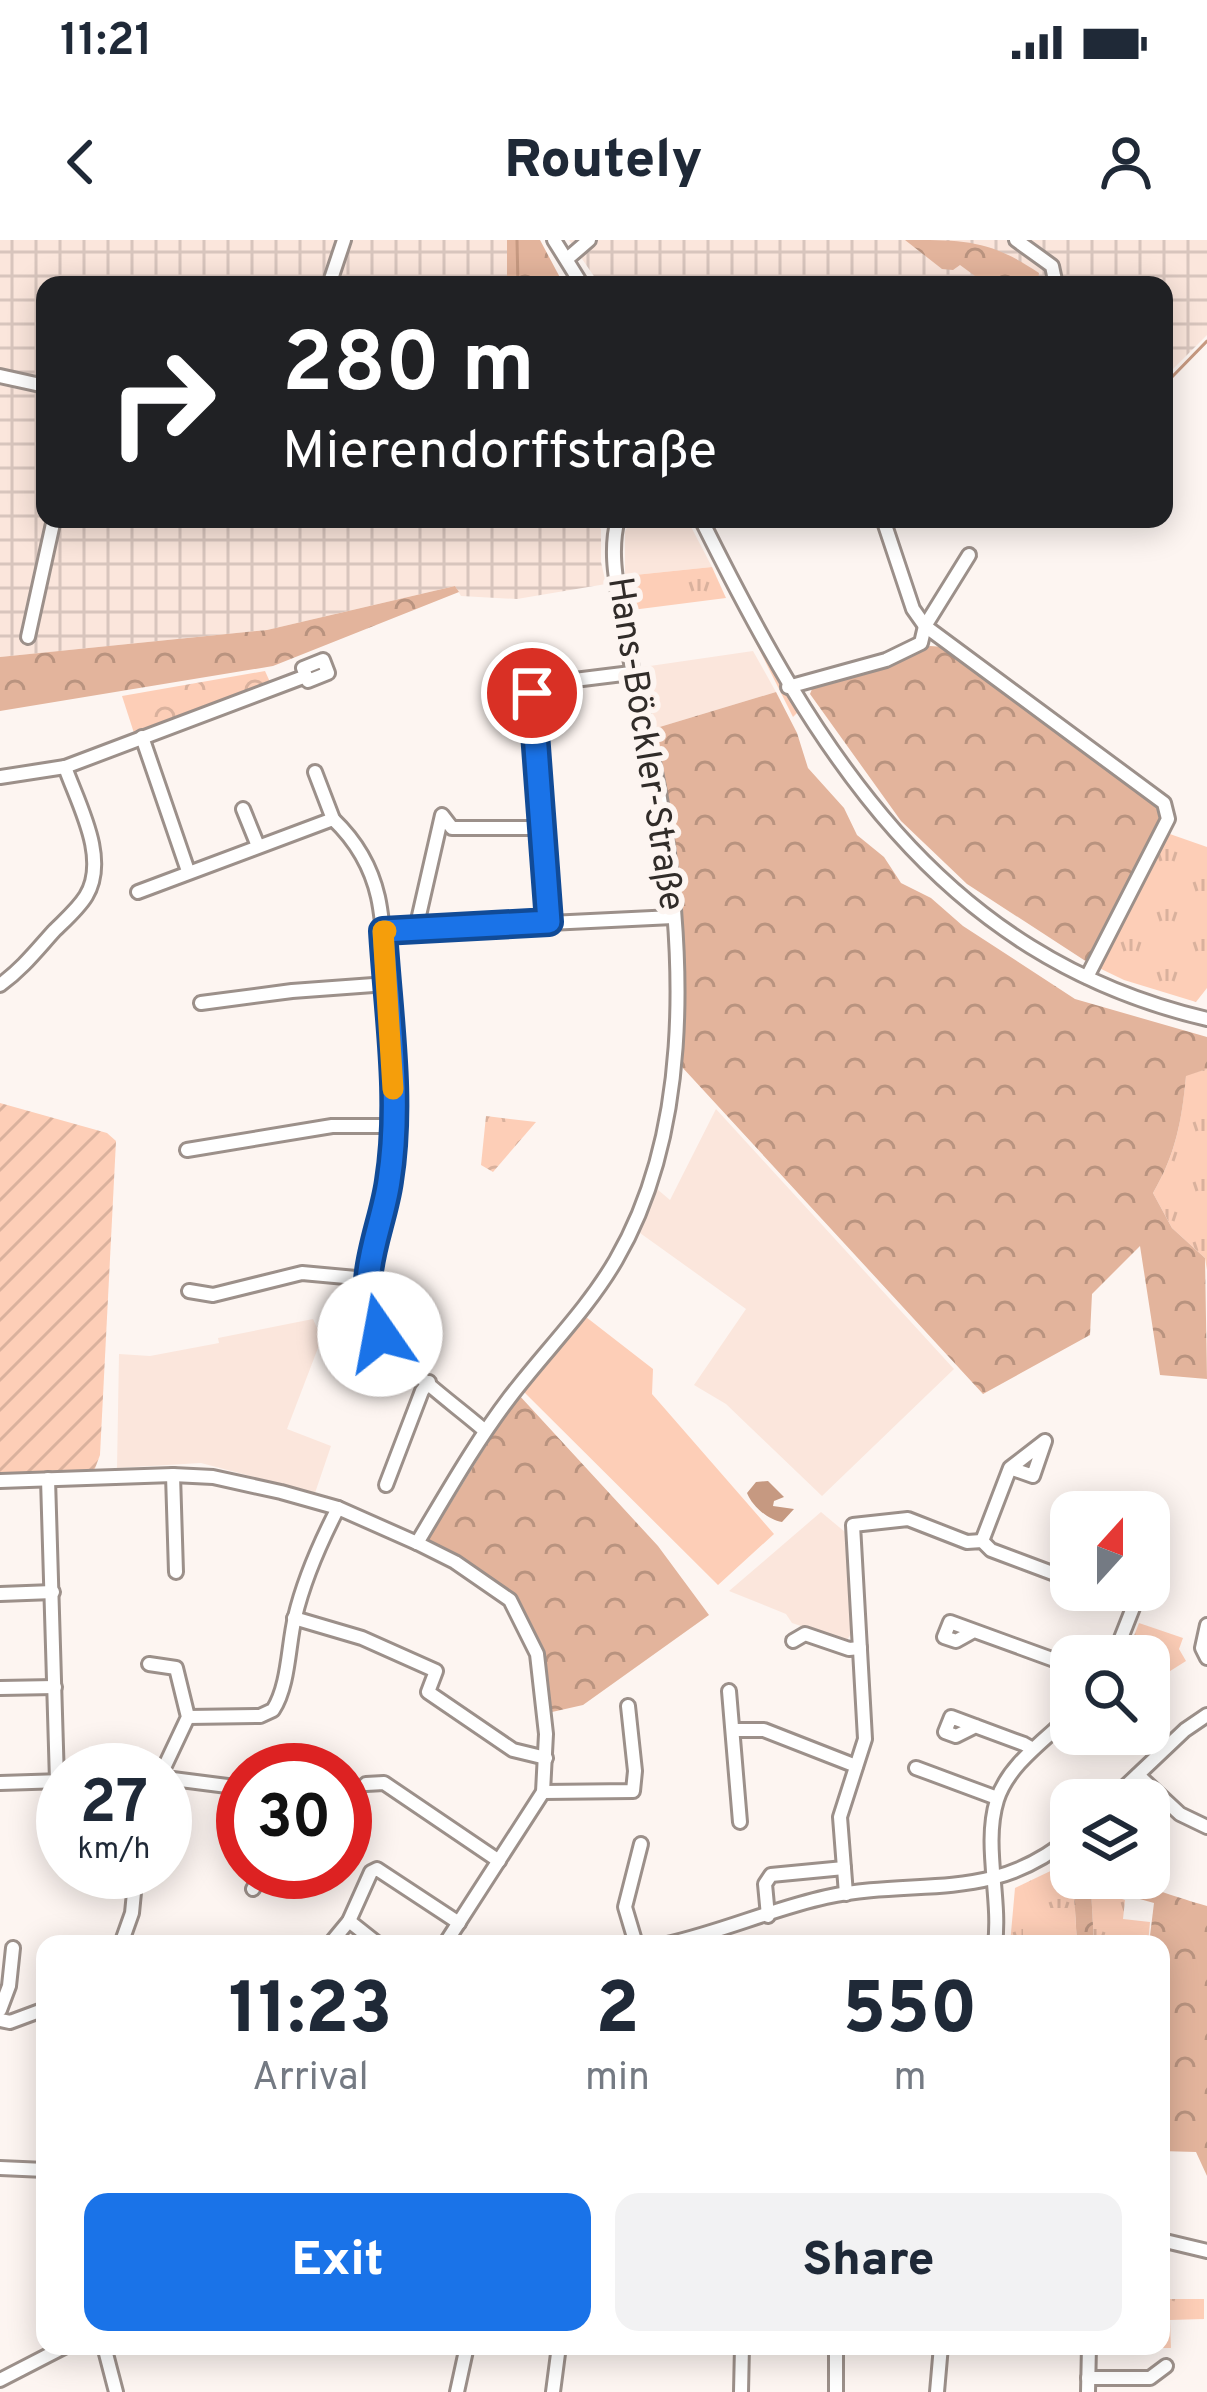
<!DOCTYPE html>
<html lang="en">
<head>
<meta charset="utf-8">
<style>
	body { margin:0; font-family:Overpass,sans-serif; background:#f2f2f3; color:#1f2937; height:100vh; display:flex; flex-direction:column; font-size:45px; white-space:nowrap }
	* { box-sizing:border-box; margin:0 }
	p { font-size:39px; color:#747a83 }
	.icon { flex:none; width:66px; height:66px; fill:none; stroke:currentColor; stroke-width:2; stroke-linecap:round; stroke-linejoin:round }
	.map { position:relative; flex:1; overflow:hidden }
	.sheet { position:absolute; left:36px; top:1695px; width:1134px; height:420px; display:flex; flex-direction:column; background:#fff; border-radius:24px; box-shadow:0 6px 30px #0003 }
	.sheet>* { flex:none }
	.hud { position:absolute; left:36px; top:36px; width:1137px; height:252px; border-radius:24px; box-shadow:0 6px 30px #0003; background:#202124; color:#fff; overflow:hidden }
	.needle { width:78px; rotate:21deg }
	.buttons { position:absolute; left:1050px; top:1251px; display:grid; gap:24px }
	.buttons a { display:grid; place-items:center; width:120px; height:120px; border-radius:24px; background:#fff; box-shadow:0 6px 30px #0003; font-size:60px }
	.speed { position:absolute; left:36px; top:1503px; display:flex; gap:24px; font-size:60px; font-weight:700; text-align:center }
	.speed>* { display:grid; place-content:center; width:156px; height:156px; border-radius:50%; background:#fff; box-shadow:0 6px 30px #0003; line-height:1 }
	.speed small { font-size:30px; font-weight:400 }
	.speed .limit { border:18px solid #d22; background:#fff; color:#111 }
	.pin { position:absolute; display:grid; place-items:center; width:102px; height:102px; color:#fff; margin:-51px; border:6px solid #fff; border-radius:50%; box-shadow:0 3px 12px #0007 }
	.me { position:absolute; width:132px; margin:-66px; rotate:348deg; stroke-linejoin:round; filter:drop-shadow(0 0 9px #0008) }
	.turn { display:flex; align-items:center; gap:42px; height:252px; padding:0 48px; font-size:54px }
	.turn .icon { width:156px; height:156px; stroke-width:2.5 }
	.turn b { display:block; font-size:84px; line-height:102px }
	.eta { display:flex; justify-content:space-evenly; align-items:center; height:204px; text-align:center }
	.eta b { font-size:72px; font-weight:800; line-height:84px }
	.cta { display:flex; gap:24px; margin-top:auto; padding:24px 48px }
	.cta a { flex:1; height:138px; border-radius:24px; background:#1a73e8; color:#fff; font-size:48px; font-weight:800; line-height:138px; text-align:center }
	.cta a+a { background:#f2f2f3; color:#1f2937 }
	.status { display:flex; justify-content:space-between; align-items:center; height:84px; padding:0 60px; background:#fff; direction:ltr }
	.status svg { height:33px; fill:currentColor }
	header { display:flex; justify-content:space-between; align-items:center; height:156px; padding:0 48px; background:#fff; font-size:54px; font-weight:800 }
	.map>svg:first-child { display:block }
</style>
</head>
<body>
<div class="status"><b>11:21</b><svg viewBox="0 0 49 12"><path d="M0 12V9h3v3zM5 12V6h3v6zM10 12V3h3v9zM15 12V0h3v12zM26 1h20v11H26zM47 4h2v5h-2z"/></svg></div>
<header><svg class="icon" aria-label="back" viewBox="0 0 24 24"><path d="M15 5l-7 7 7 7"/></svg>Routely<svg class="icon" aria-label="person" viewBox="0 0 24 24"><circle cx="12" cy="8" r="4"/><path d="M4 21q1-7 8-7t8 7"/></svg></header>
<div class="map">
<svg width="1207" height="2152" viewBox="0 0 1207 2152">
	<defs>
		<pattern id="industrial-grid" width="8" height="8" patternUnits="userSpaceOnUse" patternTransform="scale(3)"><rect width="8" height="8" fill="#fbe6dc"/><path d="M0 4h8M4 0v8" fill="none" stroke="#d8c5bd"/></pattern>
		<pattern id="grass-tufts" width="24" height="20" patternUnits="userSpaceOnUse" patternTransform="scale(3)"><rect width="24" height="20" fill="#fdceb7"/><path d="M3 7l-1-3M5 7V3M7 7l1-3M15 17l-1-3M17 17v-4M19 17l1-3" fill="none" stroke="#d9b19d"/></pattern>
		<pattern id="forest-crowns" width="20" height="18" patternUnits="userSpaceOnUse" patternTransform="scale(3)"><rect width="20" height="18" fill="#e3b49c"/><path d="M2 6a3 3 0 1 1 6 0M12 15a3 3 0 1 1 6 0" fill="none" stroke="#b9937f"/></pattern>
		<pattern id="park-crowns" width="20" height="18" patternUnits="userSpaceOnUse" patternTransform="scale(3)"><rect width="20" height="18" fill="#fdceb7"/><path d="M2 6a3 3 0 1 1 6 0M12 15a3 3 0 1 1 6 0" fill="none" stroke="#d9b19d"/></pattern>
		<pattern id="garden-furrows" width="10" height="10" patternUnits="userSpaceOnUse" patternTransform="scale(3)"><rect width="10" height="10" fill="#fdceb7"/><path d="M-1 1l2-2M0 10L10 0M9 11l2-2" fill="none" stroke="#d9b19d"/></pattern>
	</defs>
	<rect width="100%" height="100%" fill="#fdf5f1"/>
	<g fill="#fbe6dc">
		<polygon points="631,279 687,279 712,327 625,336 625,292"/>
		<polygon points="753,411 776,452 653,489 643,427"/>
		<polygon points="716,869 954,1129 822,1256 726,1164 694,1145 746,1069 640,993 657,949 670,960"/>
		<polygon points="313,1079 325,1105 318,1108 287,1189 331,1206 315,1253 201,1223 117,1228 119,1114 150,1116 219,1103 218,1098"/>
		<polygon points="821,1272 845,1292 852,1393 846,1401 792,1383 786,1374 729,1351"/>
	</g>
	<g fill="url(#industrial-grid)">
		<polygon points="0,0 507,0 507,45 45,45 45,137 0,128"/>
		<polygon points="569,0 1207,0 1207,95 1164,138 1164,45 600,45"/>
		<polygon points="0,142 45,152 45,279 589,279 601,289 601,322 606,344 517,359 461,356 455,346 267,390 0,417"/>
	</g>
	<g fill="url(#grass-tufts)">
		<polygon points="694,279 799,471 793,477"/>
		<polygon points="712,327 726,358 632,370 625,336"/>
		<polygon points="1167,593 1207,607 1207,748 1196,762 1124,740 1097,727"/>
		<path d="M1207,829V1030L1205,1018L1172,988L1153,953C1176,914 1182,879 1186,835Z"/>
		<polygon points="1063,1625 1073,1638 1075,1668 1023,1668 1023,1704 1010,1704 1015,1648"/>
		<polygon points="1091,1649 1125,1660 1123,1679 1150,1682 1148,1704 1094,1704"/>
		<polygon points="1161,2059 1204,2059 1204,2079 1170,2080 1171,2108 1154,2108 1161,2106"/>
	</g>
	<g fill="url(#forest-crowns)">
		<polygon points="507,0 540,0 564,45 507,45"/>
		<path d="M905,0C966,0 990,0 1039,33L1037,45H996L992,41L986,44L960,25L953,30L942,29Z"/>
		<polygon points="455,346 459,352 273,426 0,471 0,417 267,390"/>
		<polygon points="930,406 945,407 1159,565 1163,574 1087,722 967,644 901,581 810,454 814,444 886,424"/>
		<path d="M776,452L797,493L808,528L844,568L857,595L884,617L901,643L931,658L963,686L1075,759L1207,797V829L1186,836C1182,879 1176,914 1153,953L1172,988L1205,1018L1207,1139L1160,1135L1140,1006L1092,1054L1090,1095L983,1154L682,827C689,713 675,601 653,489Z"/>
		<path d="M518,1154L658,1306L709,1375L583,1465L552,1472C535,1378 517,1343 428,1300Z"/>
		<polygon points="1073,1638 1091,1649 1094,1704 1077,1704"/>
		<path d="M1090,1638C1131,1638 1167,1655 1207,1666V1936L1196,1912L1161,1911V1704H1149L1154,1663L1104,1649Z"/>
	</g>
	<g fill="url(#park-crowns)">
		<polygon points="265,431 270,442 134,493 122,456"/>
		<polygon points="486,876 536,882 493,932 481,925"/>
		<polygon points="1139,1383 1183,1398 1179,1409 1186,1421 1167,1433 1149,1426 1149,1416 1126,1416"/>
	</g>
	<polygon fill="url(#garden-furrows)" points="0,863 107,893 116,901 100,1215 94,1231 0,1235"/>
	<g fill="#fdceb7">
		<polygon points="586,1077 653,1129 652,1154 774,1294 718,1345 524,1152"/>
		<polygon points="1023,1668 1075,1668 1077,1704 1023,1704"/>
	</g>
	<path fill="#c69981" d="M768,1241L784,1257L774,1261L773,1266L794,1269L782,1282C768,1280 752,1266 747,1253L756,1242Z"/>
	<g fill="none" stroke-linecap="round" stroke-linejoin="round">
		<g stroke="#c69981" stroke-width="3">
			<polyline points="517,0 518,45"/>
			<polyline points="1171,138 1207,101"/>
		</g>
		<defs>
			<g id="minor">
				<polyline points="554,0 582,45"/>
				<polyline points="1016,0 1052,26 1056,45"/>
				<polyline points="567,19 589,0"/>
				<polyline points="329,45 344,0"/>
				<polyline points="0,136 45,146"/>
				<path d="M701,279C815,509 938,716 1207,779"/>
				<polyline points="883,279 913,369 925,386 1164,563 1168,579 1087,737"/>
				<polyline points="28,397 54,279"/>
				<polyline points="788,447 886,420 921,403 925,386 969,315"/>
				<polyline points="142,497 188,631"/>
				<polyline points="315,532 333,579"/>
				<polyline points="0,537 65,527 306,436 308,441 328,433 323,420 303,428 306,436"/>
				<polyline points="243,569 258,606"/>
				<path d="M138,652L333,579C355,600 371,626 378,657C384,684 384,711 386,739C392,805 399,874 390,940C384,977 356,1039 369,1074C385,1117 450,1160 484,1190"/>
				<polyline points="418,680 442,575 452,588 545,588"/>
				<polyline points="549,682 532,453 542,444 631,433"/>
				<polyline points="383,691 673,677"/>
				<path d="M0,745C22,729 36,711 54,691C65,680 78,669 86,656C109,618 78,564 65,527"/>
				<polyline points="201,763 292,751 387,744"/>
				<polyline points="187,910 332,886 394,886"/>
				<polyline points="189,1051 213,1055 302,1033 367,1039"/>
				<polyline points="173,1235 176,1332"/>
				<polyline points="48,1239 57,1541"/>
				<polyline points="0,1241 173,1235 213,1237 281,1252 338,1268 417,1303 455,1322 510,1360 537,1414 546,1494 543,1552 445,1704"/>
				<polyline points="386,1245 422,1151 429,1142"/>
				<polyline points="982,1301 1010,1228 1045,1201 1033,1236 1010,1228"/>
				<path d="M417,1303C447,1253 475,1203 510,1157C545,1111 587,1070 616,1020C690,893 685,725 664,584C655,515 634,447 622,378C617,345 609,312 618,279"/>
				<polyline points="1149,1323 1155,1306"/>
				<polyline points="1099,1350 1135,1364"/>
				<polyline points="0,1354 53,1352"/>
				<polyline points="294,1378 362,1398 436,1431 428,1452 513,1510 546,1518"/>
				<polyline points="1207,1385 1202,1408 1207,1418"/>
				<polyline points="974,1391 956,1401 944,1397 950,1382 1071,1426"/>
				<polyline points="793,1401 805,1394 849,1409 860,1408"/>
				<polyline points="1114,1416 1140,1350"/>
				<polyline points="149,1424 176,1428 188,1477 163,1530"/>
				<polyline points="0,1448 55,1447"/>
				<polyline points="729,1451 740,1582"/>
				<path d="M188,1477L260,1476L273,1470C289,1445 288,1406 295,1377C304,1339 320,1303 338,1268"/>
				<polyline points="976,1486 956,1496 945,1492 951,1477 1024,1504 1031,1508"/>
				<polyline points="733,1490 764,1490 856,1526"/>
				<polyline points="916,1528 997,1558"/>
				<polyline points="1138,1535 1180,1574 1207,1587"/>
				<polyline points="165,1538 243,1548"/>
				<polyline points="0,1543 63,1541"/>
				<polyline points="366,1544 384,1543 499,1621"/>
				<polyline points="543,1552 633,1551 635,1531 628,1466"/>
				<polyline points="1111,1560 1185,1490 1207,1475"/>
				<polyline points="253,1649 263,1632"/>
				<polyline points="846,1654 840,1577 865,1499 853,1285 908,1279 967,1302 982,1301 991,1310 1071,1340"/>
				<polyline points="768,1676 765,1644 771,1635 844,1628"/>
				<polyline points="349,1681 378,1704"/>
				<polyline points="121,1704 132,1673 136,1632"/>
				<polyline points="330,1704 349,1681 371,1632 377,1629 459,1683"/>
				<polyline points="636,1704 625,1667 641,1604"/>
				<path d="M667,1704C721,1692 772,1669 826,1657C919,1637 991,1664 1071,1597"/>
				<path d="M995,1704C1001,1658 983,1605 997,1560C1008,1525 1045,1500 1071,1475"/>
				<polyline points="0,1770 9,1746 13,1708"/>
				<polyline points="0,1780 10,1782 45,1769"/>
				<polyline points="0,1928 45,1930"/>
				<polyline points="1161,2000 1207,2011"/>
				<polyline points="104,2106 116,2152"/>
				<polyline points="836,2106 836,2152"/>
				<polyline points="1088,2138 1150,2138 1166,2126"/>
				<polyline points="0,2140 66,2106"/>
				<polyline points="457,2152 467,2106"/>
				<polyline points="553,2152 559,2106"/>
				<polyline points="741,2152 742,2106"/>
				<polyline points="937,2152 941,2106"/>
				<polyline points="1088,2152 1089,2106"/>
			</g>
		</defs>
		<use href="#minor" stroke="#9c908a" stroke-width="18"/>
		<use href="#minor" stroke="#fff" stroke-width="12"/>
	</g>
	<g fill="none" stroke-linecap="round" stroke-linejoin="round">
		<defs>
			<path id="route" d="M380,1094C351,1045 382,992 389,941C402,859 388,773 383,691L549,682L532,453"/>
		</defs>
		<use href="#route" stroke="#114b97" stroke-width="30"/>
		<use href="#route" stroke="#1a73e8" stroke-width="21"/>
		<polyline stroke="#f59e0b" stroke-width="21" points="386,691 383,691 393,849"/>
	</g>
	<g text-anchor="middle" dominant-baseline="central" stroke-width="12" stroke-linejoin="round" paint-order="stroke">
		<g font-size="36" fill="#312c29" stroke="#fdf5f1">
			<text transform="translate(644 504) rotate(81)">Hans-Böckler-Straße</text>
		</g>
	</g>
</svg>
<div class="buttons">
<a><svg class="needle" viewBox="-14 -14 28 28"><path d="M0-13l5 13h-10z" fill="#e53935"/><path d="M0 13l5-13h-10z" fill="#747a83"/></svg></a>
<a><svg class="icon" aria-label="search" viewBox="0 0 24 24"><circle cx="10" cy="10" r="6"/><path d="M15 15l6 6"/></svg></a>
<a><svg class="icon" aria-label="layers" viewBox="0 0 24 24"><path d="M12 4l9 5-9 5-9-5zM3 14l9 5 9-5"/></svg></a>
</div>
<div class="speed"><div>27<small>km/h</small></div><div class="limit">30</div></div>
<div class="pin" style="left:532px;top:453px;background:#d93025"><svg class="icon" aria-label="arrive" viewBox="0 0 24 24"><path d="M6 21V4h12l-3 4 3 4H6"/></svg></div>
<svg class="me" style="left:380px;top:1094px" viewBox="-20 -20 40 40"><circle r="19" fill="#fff"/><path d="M0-13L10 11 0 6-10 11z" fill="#1a73e8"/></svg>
<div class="hud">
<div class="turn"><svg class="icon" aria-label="right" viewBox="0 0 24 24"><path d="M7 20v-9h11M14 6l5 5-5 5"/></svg><div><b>280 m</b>Mierendorffstraße</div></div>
</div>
<section class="sheet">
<div class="eta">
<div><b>11:23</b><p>Arrival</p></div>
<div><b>2</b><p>min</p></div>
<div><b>550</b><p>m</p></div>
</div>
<div class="cta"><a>Exit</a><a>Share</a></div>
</section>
</div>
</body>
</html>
